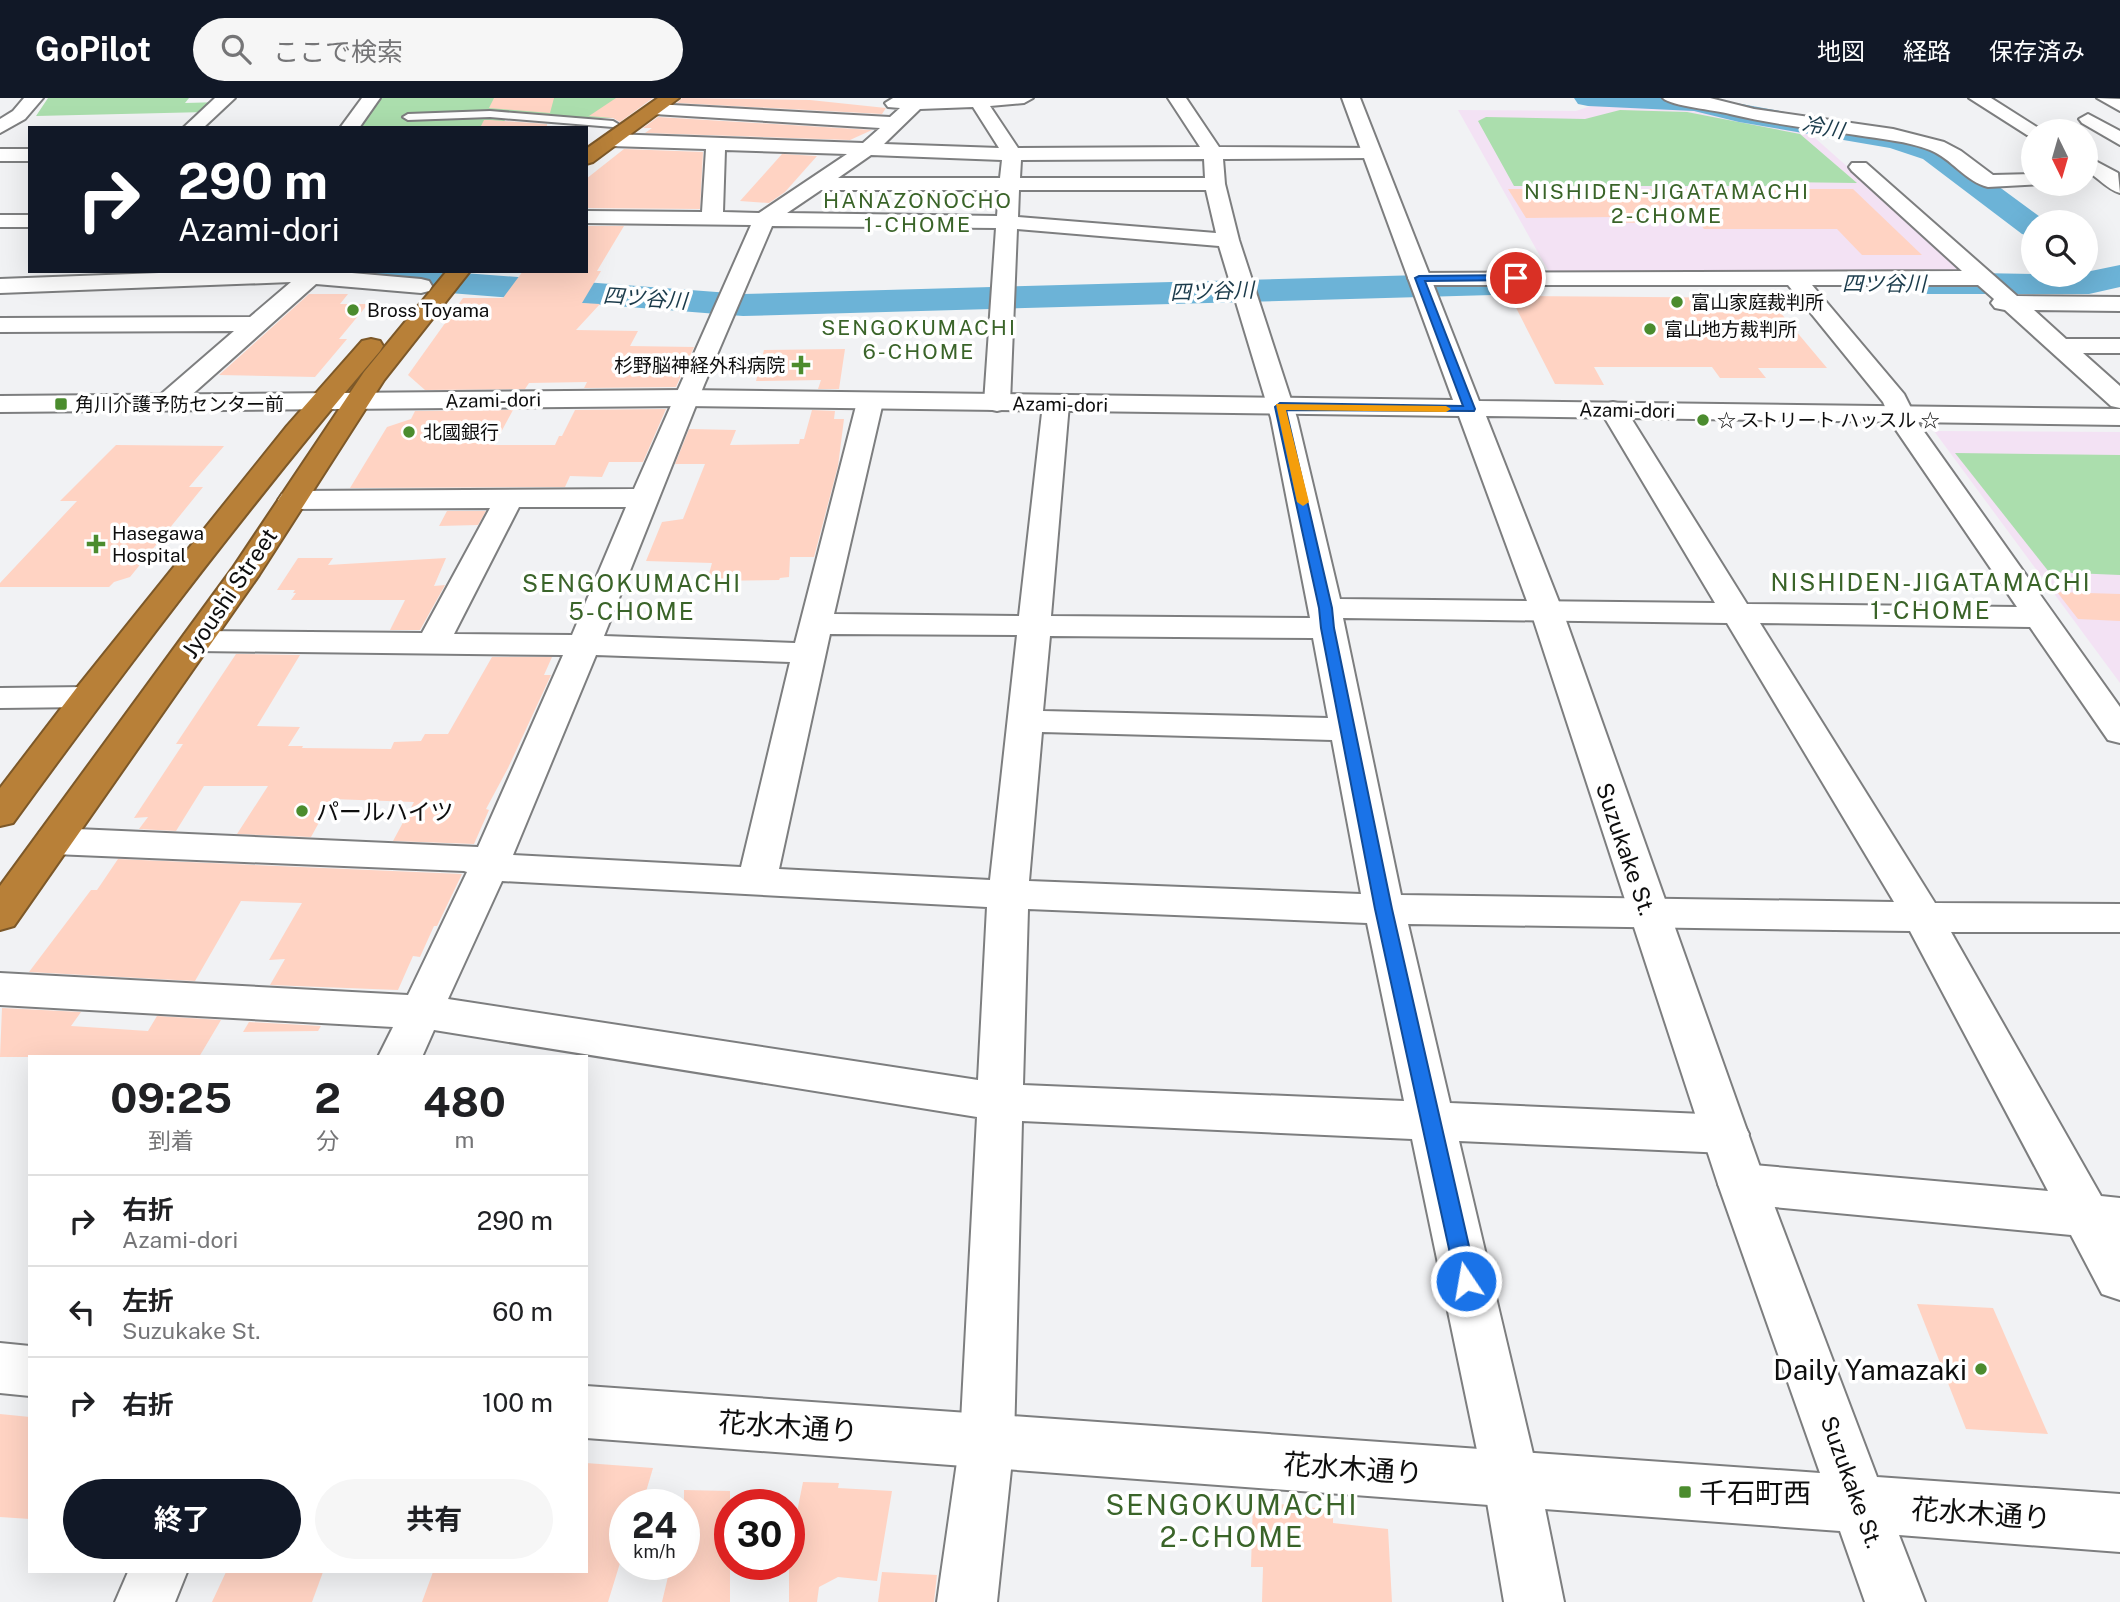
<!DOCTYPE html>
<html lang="ja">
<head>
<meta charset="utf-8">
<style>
	body { margin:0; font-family:"Public Sans","Noto Sans JP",sans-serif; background:#f6f6f6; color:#202124; height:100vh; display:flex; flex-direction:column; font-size:26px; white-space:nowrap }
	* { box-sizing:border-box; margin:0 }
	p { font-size:23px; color:#757577 }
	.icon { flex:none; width:38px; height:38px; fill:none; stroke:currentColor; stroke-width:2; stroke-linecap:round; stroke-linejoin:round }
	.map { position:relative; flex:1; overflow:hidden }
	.drawer { position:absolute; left:28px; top:957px; width:560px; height:518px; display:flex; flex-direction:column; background:#fff; border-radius:0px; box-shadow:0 7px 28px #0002 }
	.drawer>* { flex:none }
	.banner { position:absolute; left:28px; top:28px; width:560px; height:147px; border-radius:0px; box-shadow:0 7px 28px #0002; background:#111827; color:#fff; overflow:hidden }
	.needle { width:46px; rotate:175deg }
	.buttons { position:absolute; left:2021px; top:21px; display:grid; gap:14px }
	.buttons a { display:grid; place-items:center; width:77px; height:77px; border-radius:50%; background:#fff; box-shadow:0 7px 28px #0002; font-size:35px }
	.speed { position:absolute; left:609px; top:1391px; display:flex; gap:14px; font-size:35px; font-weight:700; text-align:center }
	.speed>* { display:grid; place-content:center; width:91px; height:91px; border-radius:50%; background:#fff; box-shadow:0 7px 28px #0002; line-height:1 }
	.speed small { font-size:18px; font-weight:400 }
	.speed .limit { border:10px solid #d22; background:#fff; color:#111 }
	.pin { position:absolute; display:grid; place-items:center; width:60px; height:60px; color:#fff; margin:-30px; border:4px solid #fff; border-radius:50%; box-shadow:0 2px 7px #0007 }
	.me { position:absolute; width:77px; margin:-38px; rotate:348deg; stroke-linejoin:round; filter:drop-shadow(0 0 5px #0008) }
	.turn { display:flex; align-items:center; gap:24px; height:147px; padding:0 35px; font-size:32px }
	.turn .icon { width:91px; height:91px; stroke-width:2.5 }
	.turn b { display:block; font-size:49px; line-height:60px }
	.eta { display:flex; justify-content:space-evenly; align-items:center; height:119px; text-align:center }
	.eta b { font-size:42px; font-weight:700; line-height:49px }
	.action { display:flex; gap:14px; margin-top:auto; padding:14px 35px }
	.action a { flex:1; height:80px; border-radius:42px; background:#111827; color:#fff; font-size:28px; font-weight:700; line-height:80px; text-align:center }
	.action a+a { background:#f6f6f6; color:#202124 }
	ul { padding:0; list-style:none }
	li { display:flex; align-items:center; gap:21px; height:91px; padding:0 35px; border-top:2px solid #e0e0e0 }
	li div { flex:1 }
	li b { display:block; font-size:26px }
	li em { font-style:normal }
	header { display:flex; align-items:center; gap:42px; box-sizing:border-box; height:98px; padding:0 35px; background:#111827; color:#fff }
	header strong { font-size:33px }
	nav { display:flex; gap:38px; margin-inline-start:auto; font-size:24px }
	.search { width:490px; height:63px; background:#f6f6f6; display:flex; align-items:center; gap:18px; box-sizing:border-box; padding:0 24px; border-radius:38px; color:#757577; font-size:26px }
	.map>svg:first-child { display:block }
</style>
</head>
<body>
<header>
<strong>GoPilot</strong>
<div class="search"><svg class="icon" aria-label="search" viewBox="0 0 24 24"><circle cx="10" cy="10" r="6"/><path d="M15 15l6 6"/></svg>ここで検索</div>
<nav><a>地図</a><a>経路</a><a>保存済み</a></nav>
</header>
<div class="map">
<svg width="2120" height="1504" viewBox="0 0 2120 1504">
	<rect width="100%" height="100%" fill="#f1f2f4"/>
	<g fill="#f3e2f4">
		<polygon points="1599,5 1668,7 1806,32 1966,174 1549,174 1458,12 1576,13"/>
		<polygon points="1934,333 2120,334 2120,585"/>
	</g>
	<g fill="#abdead">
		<polygon points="48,0 189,0 185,5 222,4 207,14 36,18"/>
		<polygon points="377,0 641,0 612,20 506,19 502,30 356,30"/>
		<polygon points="1620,12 1687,14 1800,36 1857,85 1782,84 1785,88 1514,88 1478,23 1486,19 1585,21"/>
		<polygon points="1955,355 2120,357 2120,477 2049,474"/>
	</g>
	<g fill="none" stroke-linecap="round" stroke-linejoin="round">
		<g fill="#6cb3d7" fill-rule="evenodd">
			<polygon points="1574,0 1708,0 1906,36 1945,49 2047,124 2034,124 2034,139 2022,136 1923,61 1890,50 1739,24 1694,13 1588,8 1578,6"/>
			<polygon points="2120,167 2120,189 2089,196 1920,196 1908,192 1902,185 1908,178 1920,174 2086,177 2086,174"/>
			<polygon points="332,173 437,173 743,196 1492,175 1504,179 1510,186 1504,193 1492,197 743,218 347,187 335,184 330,177"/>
		</g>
	</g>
	<g fill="#ffd3c3">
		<polygon points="494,0 554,0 550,15 489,10"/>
		<polygon points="616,0 653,0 620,24 613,20 589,18"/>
		<polygon points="682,0 810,2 886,10 882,16 677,5"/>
		<polygon points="658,19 872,32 850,42 645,35 652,30 643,30"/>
		<polygon points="484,22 490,22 547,26 547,30 480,30"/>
		<polygon points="624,51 703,54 700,111 586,110 586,81"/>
		<polygon points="782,56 817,58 785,94 769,105 740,103"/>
		<polygon points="1508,91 1853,91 1922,157 1862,157 1837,131 1704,131 1699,124 1616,125 1612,119 1526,120"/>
		<polygon points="586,128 624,128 597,173 601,173 582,205 600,206 576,232 638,233 630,248 694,249 676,289 584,290 587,284 529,285 525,291 425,292 408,277 463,200 503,200 523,173 586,173"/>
		<polygon points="309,196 348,196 340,206 368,206 339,241 347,241 315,279 219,277"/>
		<polygon points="1510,198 1768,200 1827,270 1758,270 1766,280 1720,280 1712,269 1594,269 1604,287 1555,286"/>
		<polygon points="845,251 839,291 818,291 821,282 756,283 764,252"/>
		<polygon points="666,311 643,364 609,364 602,379 570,378 565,389 350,390 387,329 411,321 415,313 513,312 494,347 555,347 559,338 562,338 575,312"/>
		<polygon points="812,312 835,313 834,321 844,321 838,368 814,459 790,459 789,479 780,480 779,482 707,483 712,465 646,463 662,424 683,421 705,366 675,366 689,331 736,332 730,347 799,346 800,341 804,341"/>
		<polygon points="116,347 224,348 189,389 203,389 130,479 114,484 109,489 0,489 0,485 77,403 60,403"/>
		<polygon points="447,413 486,413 478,427 439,428"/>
		<polygon points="298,460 333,460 328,467 446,460 434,488 445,487 420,532 390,532 405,502 291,502 296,495 293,495 295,492 277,492"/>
		<polygon points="2057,494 2120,496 2120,523 2078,521"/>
		<polygon points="236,556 300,557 257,628 300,629 288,648 303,648 302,650 391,651 394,644 421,643 425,636 448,636 492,559 552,559 544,577 551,577 508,670 486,711 489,712 474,746 393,743 414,704 332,701 311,739 237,736 268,688 204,688 176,733 139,731 148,719 134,720 183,646 176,646"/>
		<polygon points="118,761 462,776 437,828 434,828 420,859 413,858 398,892 270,887 285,861 269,862 302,805 241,803 195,883 29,874 91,792 97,792"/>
		<polygon points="2,910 81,914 71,928 148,933 157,918 221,922 199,959 0,959"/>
		<polygon points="249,924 321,928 318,933 243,934"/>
		<polygon points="1917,1206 1993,1210 2048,1336 1966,1331"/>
		<polygon points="0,1316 30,1319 30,1421 0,1419"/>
		<polygon points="586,1365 653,1370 642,1407 625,1407 625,1465 620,1465 608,1504 422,1504 433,1474 586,1474"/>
		<polygon points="803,1384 839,1385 838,1390 892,1393 877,1483 838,1479 819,1489 817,1504 789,1504 789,1454"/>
		<polygon points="684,1392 730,1393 730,1504 662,1504 671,1466 684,1466"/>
		<polygon points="1253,1403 1333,1412 1333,1425 1388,1431 1392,1504 1262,1504 1263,1469 1251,1469"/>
		<polygon points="226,1474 323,1474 312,1504 212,1504"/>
		<polygon points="882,1474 937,1477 934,1504 878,1504"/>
	</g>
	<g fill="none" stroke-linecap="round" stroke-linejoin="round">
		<defs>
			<polygon id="lane" points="490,13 613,23 618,26 613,29 490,19 408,22 403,19 408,16"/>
			<g id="street">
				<polygon points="24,0 43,0 25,21 0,35 0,21 13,13"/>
				<polygon points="215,0 235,0 203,30 183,30"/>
				<polygon points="362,0 380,0 359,30 340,30"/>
				<path d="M893,0H1033L1024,5L990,8L1018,50L1200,49L1168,0H1186L1219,49L1377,50L1380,54L1377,58L1370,60L1223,61L1225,86L1239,142L1297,320L1340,501L1715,505L1600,312L1604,306L1613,304L1622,306L1626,312L1747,506L2017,509L1894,329L1883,304L1788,187H1419L1411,185L1408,180L1411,175L1962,173L1852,73L1849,69L1852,65H1866L2017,198L2120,199V213L2034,212L2066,241H2120V255H2083L2120,288V310L2111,308L2005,212L1995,210L1991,205L1994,201L1978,187H1812L1904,296L1920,328L2120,609V645L2108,642L2030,529L1760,525L1935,805L2120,806V834H1951L2101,1098L2120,1100V1202L2102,1196L2071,1137L1742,1106L1725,1100L1718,1086L1725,1072L1742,1066L2048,1093L1910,833L1408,826L1450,1005L1726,1017L1742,1023L1749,1036L1742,1049L1726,1055L1459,1043L1539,1381L1564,1504H1504L1483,1381L1412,1041L1022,1023L1014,1343L997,1504H937L960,1343L977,1019L434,932L422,959H378L393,929L0,907V875L408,897L467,774L464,773L54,756L40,752L35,743L40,734L54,730L478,749L563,557L197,553L185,550L181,543L185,536L197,533L422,535L490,410L292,411L282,408L278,402L282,396L292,393L634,391L751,127L586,125V113L702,114L706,51L611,48L602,42L611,36L863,45L880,30L654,16L645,11L654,6L890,19L900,10L888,9L885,5ZM973,9L999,50L884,46L920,11ZM725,52L847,56L759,115L723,114ZM871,57L1002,62L1000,80H838ZM1204,61L1205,80H1020L1021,62ZM821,92H999L997,118L787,115ZM1019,92H1206L1216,135L1018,119ZM772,128L996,130L984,305L988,311L997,313L1006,311L1010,305L1017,131L1219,148L1271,320L1310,520L1051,518L1069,306L1065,300L1056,298L1047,300L1043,306L1019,518L834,516L883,304L879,298L870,296L861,298L857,304L795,545L604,538L704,287ZM519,409H626L572,537L454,536ZM1343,520L1727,525L1894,804L1401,797ZM830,536L1017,537L990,782L779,771ZM1050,538L1313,540L1328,620L1043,613ZM596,557L790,564L741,769L513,757ZM1042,634L1332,642L1361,796L1029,783ZM502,783L987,809L978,982L448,901ZM1028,811L1367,825L1404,1003L1023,987Z"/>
				<path d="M1663,0H1710L1754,11L1893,31L1944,44L1961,53L1993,77L2034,76V86H2041L1988,89C1966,84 1951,60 1930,52C1907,43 1881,41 1856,37C1814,31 1771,26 1730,16C1716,12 1670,8 1663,0Z"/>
				<polygon points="1969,0 1991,0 2043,33 2034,33 2034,38 2027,37"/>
				<polygon points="2097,0 2120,1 2120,13"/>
				<polygon points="2088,16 2120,33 2120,47 2082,25 2079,21"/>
				<rect x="0" y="51" width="30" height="12"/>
				<path d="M2086,58L2118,75L2120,95C2108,92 2097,79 2086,72Z"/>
				<rect x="0" y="117" width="30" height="12"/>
				<polygon points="212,173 329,173 421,181 429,183 432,188 429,193 421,195 316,186 178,309 169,311 160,309 156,303 160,297 234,233 0,234 0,220 250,219 291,184 0,195 0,181"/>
				<polygon points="87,589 99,592 104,599 99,606 87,609 0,610 0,590"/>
				<polygon points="128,1474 187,1474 175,1504 115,1504"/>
			</g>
			<g id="secondary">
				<polygon points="1342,0 1360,0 1479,303 2120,311 2120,327 1486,318 1563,514 1766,1086 1877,1379 2120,1396 2120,1454 1899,1437 1925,1504 1865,1504 1840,1433 586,1340 586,1288 1820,1375 1718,1086 1531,514 1459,318 685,308 0,314 0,298 685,292 1453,302"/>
				<polygon points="0,1245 30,1248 30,1298 0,1295"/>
			</g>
			<g id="highway">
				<polygon points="658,0 679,0 593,64 586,66 586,51"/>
				<polygon points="447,173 470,173 384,282 259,477 14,828 0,832 0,788 232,471 364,274"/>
				<path d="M371,241L380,243L383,248L380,253C251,405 130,564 13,725L0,728V690L75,592L287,328L362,243Z"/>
			</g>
		</defs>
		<use href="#lane" stroke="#7d7e7f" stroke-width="4"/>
		<use href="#street" stroke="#7d7e7f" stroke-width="4"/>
		<use href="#secondary" stroke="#7d7e7f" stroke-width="4"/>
		<use href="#highway" stroke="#7c5829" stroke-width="4"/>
		<use href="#lane" fill="#fff" fill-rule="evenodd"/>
		<use href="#street" fill="#fff" fill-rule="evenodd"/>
		<use href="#secondary" fill="#fff" fill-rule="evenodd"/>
		<use href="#highway" fill="#b88038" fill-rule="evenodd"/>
	</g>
	<polygon fill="#1a73e8" stroke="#114b97" stroke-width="2" points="1516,177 1521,180 1519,182 1425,183 1475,311 1474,313 1286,312 1332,510 1334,530 1392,811 1477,1183 1474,1189 1466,1192 1459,1189 1456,1183 1375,811 1321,530 1319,510 1275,309 1280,305 1463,308 1415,180 1419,178"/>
	<polygon fill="#f59e0b" points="1276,306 1446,308 1451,311 1446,314 1286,312 1309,404 1303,408 1297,404"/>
	<g fill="#4b8c2e" stroke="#fff" stroke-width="2.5">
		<circle cx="1677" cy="204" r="7"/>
		<circle cx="353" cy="212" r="7"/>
		<circle cx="1650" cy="231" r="7"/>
		<path d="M797.5 256.5h7v7h7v7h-7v7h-7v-7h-7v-7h7z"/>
		<rect x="54" y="299" width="14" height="14" rx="3.5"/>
		<circle cx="1703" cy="322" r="7"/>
		<circle cx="409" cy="334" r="7"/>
		<path d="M92.5 435.5h7v7h7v7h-7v7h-7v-7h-7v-7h7z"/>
		<circle cx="302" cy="713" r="7"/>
		<circle cx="1981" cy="1271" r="7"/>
		<rect x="1678" y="1387" width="14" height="14" rx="3.5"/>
	</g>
	<g text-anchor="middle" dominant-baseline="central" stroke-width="7" stroke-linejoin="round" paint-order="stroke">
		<g font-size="19" fill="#0e0e0e" stroke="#fff" text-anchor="start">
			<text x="1691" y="204">富山家庭裁判所</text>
			<text x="367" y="212">Bross Toyama</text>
			<text x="1664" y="231">富山地方裁判所</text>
			<text x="785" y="267" text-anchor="end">杉野脳神経外科病院</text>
			<text x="75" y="306">角川介護予防センター前</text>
			<text x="1717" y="322">☆ ストリート ハッスル ☆</text>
			<text x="423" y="334">北國銀行</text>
			<text x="112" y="435">Hasegawa<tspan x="112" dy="22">Hospital</tspan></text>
		</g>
		<g font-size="19" fill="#0e0e0e" stroke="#fff">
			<text transform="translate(493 302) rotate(-1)">Azami-dori</text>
			<text transform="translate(1060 306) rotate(1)">Azami-dori</text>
			<text transform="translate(1627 312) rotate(1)">Azami-dori</text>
		</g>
		<g font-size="21" font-style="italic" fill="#1b3b4b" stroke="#fff">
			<text transform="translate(1823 29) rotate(10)">冷川</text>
			<text x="1884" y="185">四ツ谷川</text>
			<text transform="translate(1212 193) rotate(-2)">四ツ谷川</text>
			<text transform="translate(645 200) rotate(4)">四ツ谷川</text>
		</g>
		<g font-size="21" letter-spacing="2" fill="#3a6429" stroke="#fff">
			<text x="1667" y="93">NISHIDEN-JIGATAMACHI<tspan x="1667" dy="24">2-CHOME</tspan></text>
			<text x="918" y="102">HANAZONOCHO<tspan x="918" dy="24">1-CHOME</tspan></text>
			<text x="919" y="229">SENGOKUMACHI<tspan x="919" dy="24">6-CHOME</tspan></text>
		</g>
		<g font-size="23" fill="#0e0e0e" stroke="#fff">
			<text transform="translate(229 495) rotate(-56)">Jyoushi Street</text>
			<text transform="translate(1626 751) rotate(71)">Suzukake St.</text>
			<text transform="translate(1852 1384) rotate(70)">Suzukake St.</text>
		</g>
		<g font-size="23" fill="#0e0e0e" stroke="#fff" text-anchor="start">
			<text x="316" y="713">パールハイツ</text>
		</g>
		<g font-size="24" letter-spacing="2" fill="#3a6429" stroke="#fff">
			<text x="1931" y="484">NISHIDEN-JIGATAMACHI<tspan x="1931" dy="28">1-CHOME</tspan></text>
			<text x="632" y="485">SENGOKUMACHI<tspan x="632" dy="28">5-CHOME</tspan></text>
		</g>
		<g font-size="28" fill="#0e0e0e" stroke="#fff" text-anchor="end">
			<text x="1967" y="1271">Daily Yamazaki</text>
			<text x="1699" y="1394" text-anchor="start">千石町西</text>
		</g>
		<g font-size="28" fill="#0e0e0e" stroke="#fff">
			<text transform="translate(788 1328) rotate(4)">花水木通り</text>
			<text transform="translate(1353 1370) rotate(4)">花水木通り</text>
			<text transform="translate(1981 1415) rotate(4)">花水木通り</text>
		</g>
		<g font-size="28" letter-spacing="2" fill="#3a6429" stroke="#fff">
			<text x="1232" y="1406">SENGOKUMACHI<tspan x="1232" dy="32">2-CHOME</tspan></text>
		</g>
	</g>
</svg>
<div class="buttons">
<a><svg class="needle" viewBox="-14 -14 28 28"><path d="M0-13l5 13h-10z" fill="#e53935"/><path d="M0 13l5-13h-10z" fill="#757577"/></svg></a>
<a><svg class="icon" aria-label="search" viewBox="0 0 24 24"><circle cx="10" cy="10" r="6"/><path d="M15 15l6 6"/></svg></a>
</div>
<div class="speed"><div>24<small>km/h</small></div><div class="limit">30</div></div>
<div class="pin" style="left:1516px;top:180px;background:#d93025"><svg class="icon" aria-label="arrive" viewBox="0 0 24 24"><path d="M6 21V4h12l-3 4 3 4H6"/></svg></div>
<svg class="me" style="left:1466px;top:1183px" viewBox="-20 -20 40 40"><circle r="17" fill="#1a73e8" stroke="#fff" stroke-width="3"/><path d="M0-11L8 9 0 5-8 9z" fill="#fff"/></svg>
<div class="banner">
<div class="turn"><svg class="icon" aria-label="right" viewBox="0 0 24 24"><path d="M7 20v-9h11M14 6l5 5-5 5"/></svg><div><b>290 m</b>Azami-dori</div></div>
</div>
<section class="drawer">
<div class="eta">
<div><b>09:25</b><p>到着</p></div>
<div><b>2</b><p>分</p></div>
<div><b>480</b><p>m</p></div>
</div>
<ul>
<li><svg class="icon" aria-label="right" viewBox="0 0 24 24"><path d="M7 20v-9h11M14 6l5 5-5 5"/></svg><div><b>右折</b><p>Azami-dori</p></div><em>290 m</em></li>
<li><svg class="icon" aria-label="left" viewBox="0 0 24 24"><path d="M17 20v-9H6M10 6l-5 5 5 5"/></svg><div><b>左折</b><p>Suzukake St.</p></div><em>60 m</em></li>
<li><svg class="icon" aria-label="right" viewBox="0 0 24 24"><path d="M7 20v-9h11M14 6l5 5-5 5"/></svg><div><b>右折</b></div><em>100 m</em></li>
</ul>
<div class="action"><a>終了</a><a>共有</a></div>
</section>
</div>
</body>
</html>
